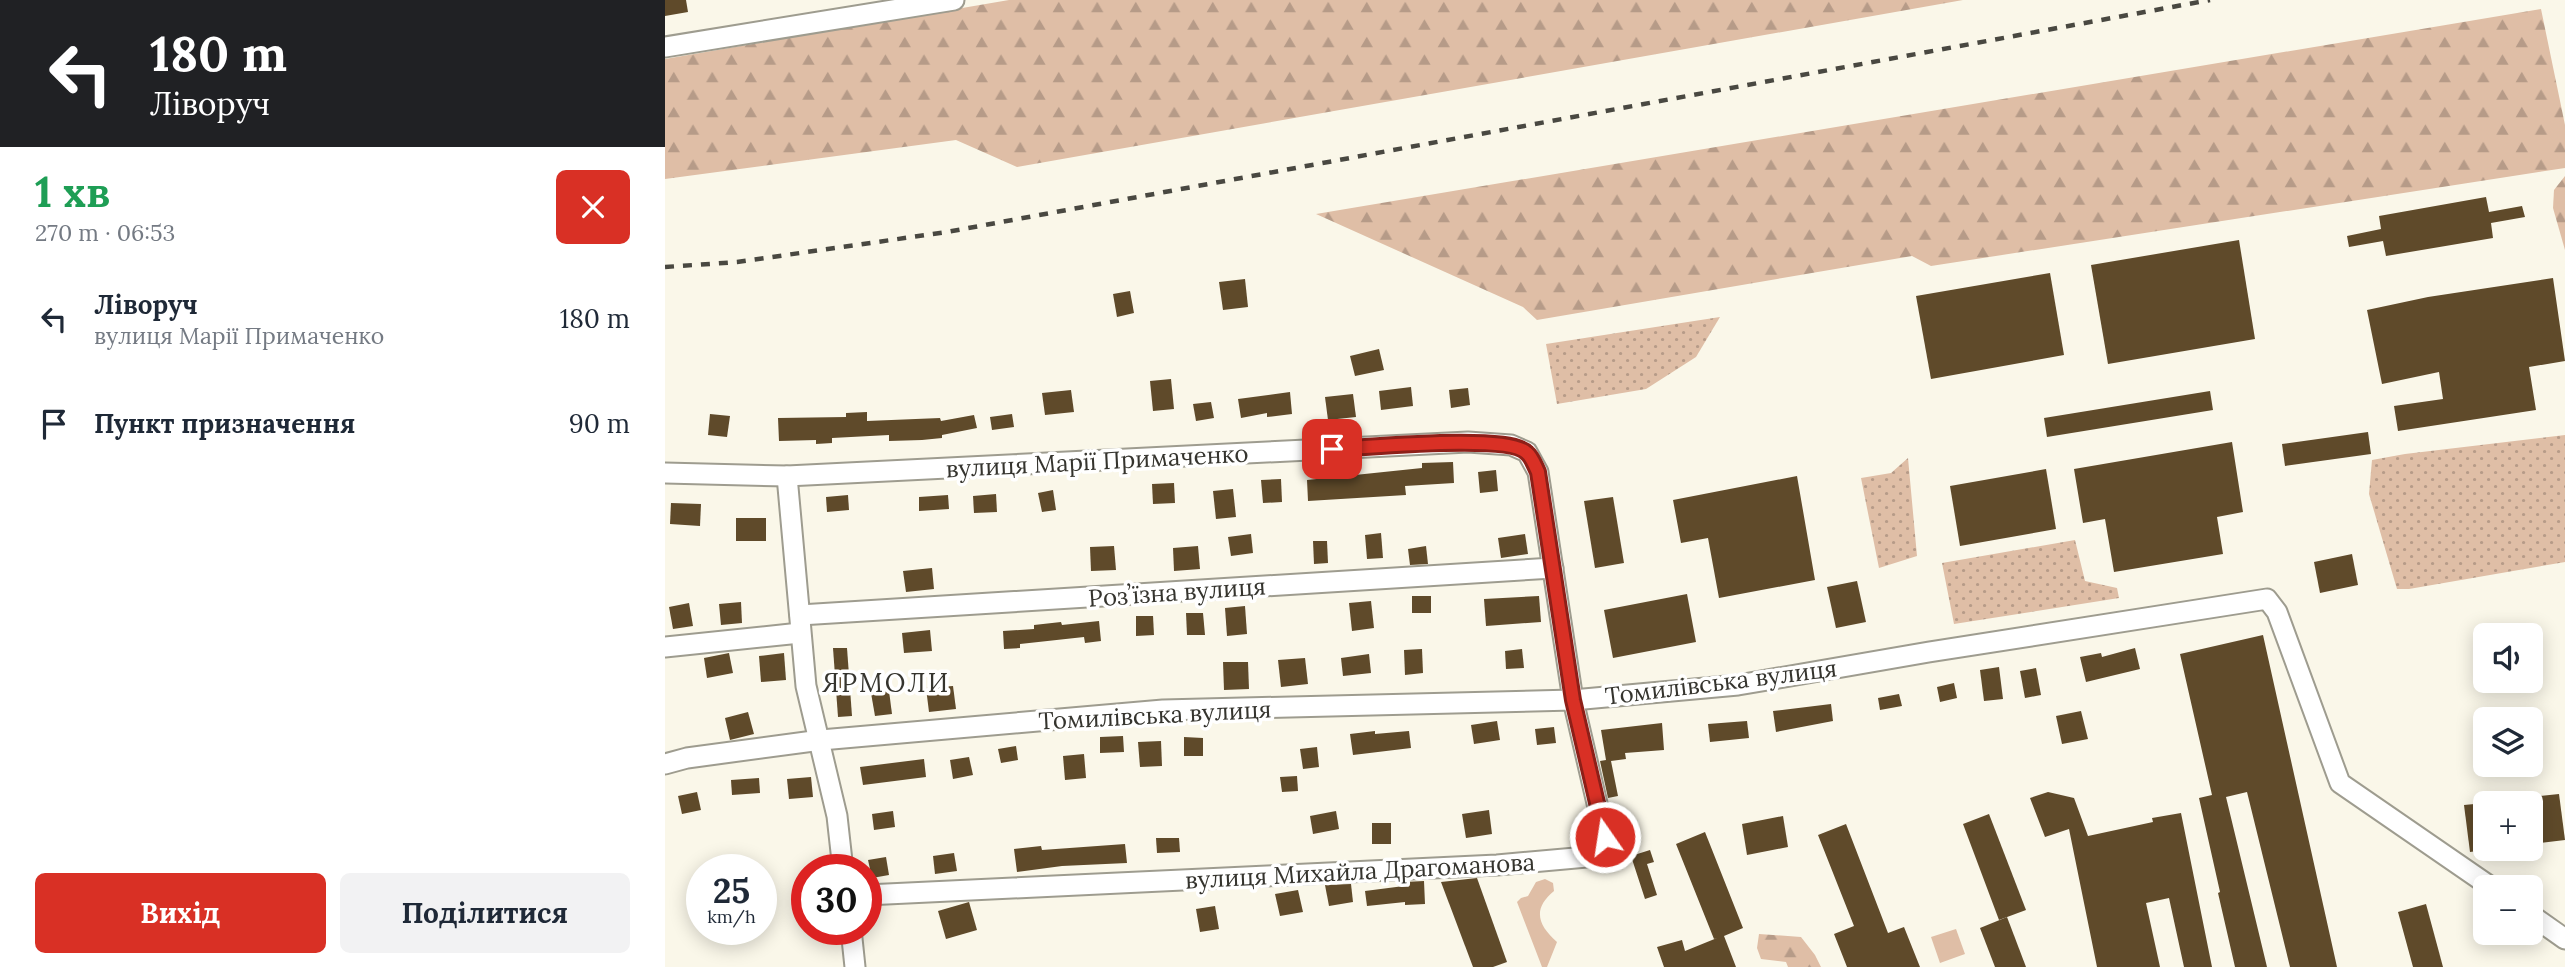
<!DOCTYPE html>
<html lang="uk">
<head>
<meta charset="utf-8">
<style>
	body { margin:0; font-family:Lora,serif; background:#f2f2f3; color:#1f2937; height:100vh; display:flex; flex-direction:column; font-size:26px; white-space:nowrap }
	* { box-sizing:border-box; margin:0 }
	p { font-size:23px; color:#747a83 }
	.icon { flex:none; width:38px; height:38px; fill:none; stroke:currentColor; stroke-width:2; stroke-linecap:round; stroke-linejoin:round }
	.map { position:relative; flex:1; overflow:hidden }
	.side { display:flex; flex-direction:column; background:#fff; width:665px }
	.side>* { flex:none }
	.banner { background:#202124; color:#fff; overflow:hidden }
	.tools { position:absolute; left:1808px; top:623px; display:grid; gap:14px }
	.tools a { display:grid; place-items:center; width:70px; height:70px; border-radius:10px; background:#fff; box-shadow:0 4px 18px #0003; font-size:35px }
	.speed { position:absolute; left:21px; top:854px; display:flex; gap:14px; font-size:35px; font-weight:700; text-align:center }
	.speed>* { display:grid; place-content:center; width:91px; height:91px; border-radius:50%; background:#fff; box-shadow:0 4px 18px #0003; line-height:1 }
	.speed small { font-size:18px; font-weight:400 }
	.speed .limit { border:10px solid #d22; background:#fff; color:#111 }
	.pin { position:absolute; display:grid; place-items:center; width:60px; height:60px; color:#fff; margin:-30px; border-radius:14px; box-shadow:0 4px 10px #0006 }
	.me { position:absolute; width:77px; margin:-38px; rotate:347deg; stroke-linejoin:round; filter:drop-shadow(0 0 5px #0008) }
	.turn { display:flex; align-items:center; gap:24px; height:147px; padding:0 35px; font-size:32px }
	.turn .icon { width:91px; height:91px; stroke-width:2.5 }
	.turn b { display:block; font-size:49px; line-height:60px }
	.round { display:grid; place-items:center; flex:none; width:74px; height:74px; border-radius:10px; background:#f2f2f3 }
	.head { display:flex; align-items:center; justify-content:space-between; height:119px; padding:0 35px }
	h1 { font-size:42px; font-weight:800; line-height:52px; color:#1e9e55 }
	.primary-button { display:flex; gap:14px; margin-top:auto; padding:14px 35px }
	.primary-button a { flex:1; height:80px; border-radius:10px; background:#d93025; color:#fff; font-size:28px; font-weight:800; line-height:80px; text-align:center }
	.primary-button a+a { background:#f2f2f3; color:#1f2937 }
	ul { padding:0; list-style:none }
	li { display:flex; align-items:center; gap:21px; height:105px; padding:0 35px }
	li div { flex:1 }
	li b { display:block; font-size:26px }
	li em { font-style:normal }
	main { display:flex; flex:1; min-height:0 }
	.map>svg:first-child { display:block }
</style>
</head>
<body>
<main>
<section class="side">
<div class="banner">
<div class="turn"><svg class="icon" aria-label="left" viewBox="0 0 24 24"><path d="M17 20v-9H6M10 6l-5 5 5 5"/></svg><div><b>180 m</b>Ліворуч</div></div>
</div>
<div class="head"><div><h1>1 хв</h1><p>270 m · 06:53</p></div><a class="round" style="background:#d93025;color:#fff"><svg class="icon" aria-label="close" viewBox="0 0 24 24"><path d="M6 6l12 12M18 6L6 18"/></svg></a></div>
<ul>
<li><svg class="icon" aria-label="left" viewBox="0 0 24 24"><path d="M17 20v-9H6M10 6l-5 5 5 5"/></svg><div><b>Ліворуч</b><p>вулиця Марії Примаченко</p></div><em>180 m</em></li>
<li><svg class="icon" aria-label="arrive" viewBox="0 0 24 24"><path d="M6 21V4h12l-3 4 3 4H6"/></svg><div><b>Пункт призначення</b></div><em>90 m</em></li>
</ul>
<div class="primary-button"><a>Вихід</a><a>Поділитися</a></div>
</section>
<div class="map">
<svg width="1900" height="967" viewBox="0 0 1900 967">
	<defs>
		<pattern id="grass-dots" width="8" height="8" patternUnits="userSpaceOnUse" patternTransform="scale(1.75)"><rect width="8" height="8" fill="#dfbea6"/><path d="M2 2h.1M6 6h.1" fill="none" stroke="#b69b88" stroke-width="1.8" stroke-linecap="round"/></pattern>
		<pattern id="forest-firs" width="22" height="20" patternUnits="userSpaceOnUse" patternTransform="scale(1.75)"><rect width="22" height="20" fill="#dfbea6"/><path d="M5 1l3.5 6h-7zM16 11l3.5 6h-7z" fill="#b69b88"/></pattern>
	</defs>
	<rect width="100%" height="100%" fill="#faf7e9"/>
	<g fill="url(#grass-dots)">
		<polygon points="1055,317 1031,357 981,389 892,404 881,344"/>
		<polygon points="1900,435 1900,562 1744,589 1732,589 1704,494 1707,460 1740,454"/>
		<polygon points="1243,458 1252,556 1214,568 1196,478 1226,473"/>
		<polygon points="1410,540 1420,581 1452,588 1454,598 1289,624 1277,563"/>
	</g>
	<g fill="url(#forest-firs)">
		<polygon points="344,0 1298,0 352,167 291,140 0,179 0,59"/>
		<polygon points="1876,9 1900,125 1900,168 1266,266 1247,256 872,320 858,307 651,214"/>
		<polygon points="1900,176 1900,250 1888,208 1889,190"/>
		<polygon points="1094,934 1136,937 1150,955 1156,967 1123,967 1121,962 1096,959 1092,948"/>
	</g>
	<g fill="#dfbea6">
		<path d="M880,879L888,883L889,891C867,909 873,925 892,942L882,967H877L852,902L856,898L863,896L871,882Z"/>
		<polygon points="1291,929 1300,954 1275,963 1266,937"/>
	</g>
	<g fill="#5f4a2a">
		<polygon points="0,0 21,0 23,12 0,16"/>
		<polygon points="1821,197 1824,212 1857,206 1860,217 1826,223 1828,238 1721,256 1718,241 1684,247 1682,236 1716,229 1714,216"/>
		<polygon points="1574,240 1590,339 1443,364 1426,265"/>
		<polygon points="1385,273 1399,355 1266,379 1251,296"/>
		<polygon points="1888,278 1900,361 1864,367 1871,410 1733,431 1729,406 1778,399 1774,372 1717,384 1702,310 1763,297"/>
		<polygon points="580,279 583,307 558,310 554,282"/>
		<polygon points="465,291 469,313 452,317 448,294"/>
		<polygon points="714,349 719,370 690,376 685,356"/>
		<polygon points="506,379 509,409 488,411 485,381"/>
		<polygon points="746,387 748,406 716,410 714,391"/>
		<polygon points="803,388 805,405 786,408 784,390"/>
		<polygon points="406,390 409,412 380,415 377,393"/>
		<polygon points="1545,391 1548,410 1382,437 1379,418"/>
		<polygon points="625,392 627,414 602,417 602,413 576,418 573,399"/>
		<polygon points="688,394 691,417 663,420 660,397"/>
		<polygon points="546,402 549,418 531,421 528,404"/>
		<polygon points="202,412 202,421 275,418 276,421 309,415 312,428 277,435 277,438 257,440 224,441 224,435 167,438 167,443 151,444 151,440 114,441 113,418 181,417 181,413"/>
		<polygon points="45,414 65,416 62,437 43,435"/>
		<polygon points="347,414 349,427 327,430 325,417"/>
		<polygon points="1703,432 1706,454 1620,466 1617,444"/>
		<polygon points="1567,442 1578,512 1552,517 1558,554 1449,572 1440,519 1418,523 1409,469"/>
		<polygon points="788,462 789,483 740,486 741,495 643,501 642,480 757,468 757,463"/>
		<polygon points="1381,469 1391,529 1295,546 1285,486"/>
		<polygon points="831,470 833,491 815,493 813,472"/>
		<polygon points="1132,476 1150,580 1054,598 1043,538 1016,543 1008,500"/>
		<polygon points="616,479 617,502 598,503 596,480"/>
		<polygon points="509,483 510,503 488,504 487,484"/>
		<polygon points="568,489 571,517 551,519 548,491"/>
		<polygon points="388,490 391,510 377,512 373,493"/>
		<polygon points="331,494 332,512 309,513 308,496"/>
		<polygon points="183,495 184,510 162,512 161,497"/>
		<polygon points="283,495 284,509 254,511 254,497"/>
		<polygon points="948,497 959,563 930,568 919,501"/>
		<polygon points="6,503 36,504 35,526 5,524"/>
		<rect x="71" y="518" width="30" height="23"/>
		<polygon points="716,533 718,558 702,559 700,535"/>
		<polygon points="586,534 588,553 566,556 563,537"/>
		<polygon points="860,534 863,554 836,558 833,538"/>
		<polygon points="648,541 662,541 663,563 649,564"/>
		<polygon points="449,546 451,570 426,571 425,547"/>
		<polygon points="533,546 535,569 509,571 508,548"/>
		<polygon points="761,546 763,564 745,565 743,549"/>
		<polygon points="1687,554 1693,585 1655,593 1649,562"/>
		<polygon points="267,568 269,589 241,592 238,571"/>
		<polygon points="1192,581 1201,622 1171,628 1162,587"/>
		<polygon points="1022,594 1031,642 948,658 939,610"/>
		<rect x="747" y="596" width="19" height="17"/>
		<polygon points="874,596 876,622 821,626 819,599"/>
		<polygon points="706,601 709,628 687,631 684,603"/>
		<polygon points="76,602 77,623 56,625 54,604"/>
		<polygon points="24,603 28,626 8,629 4,607"/>
		<polygon points="580,606 582,634 562,636 560,608"/>
		<polygon points="521,613 538,613 540,635 522,635"/>
		<polygon points="471,616 488,616 489,635 471,636"/>
		<polygon points="434,621 436,641 420,643 419,637 355,644 355,648 339,649 338,631 369,629 369,625 396,622 397,625"/>
		<polygon points="265,630 267,651 239,653 237,633"/>
		<polygon points="1598,635 1672,967 1625,967 1582,792 1561,797 1602,967 1570,967 1553,893 1555,892 1534,798 1547,795 1515,654"/>
		<polygon points="168,648 182,648 187,716 173,717"/>
		<polygon points="1470,648 1475,669 1421,682 1415,657 1436,653 1437,657"/>
		<polygon points="757,649 758,673 740,675 739,650"/>
		<polygon points="857,649 859,668 841,669 840,651"/>
		<polygon points="64,653 68,673 42,678 39,658"/>
		<polygon points="119,653 121,680 96,682 94,656"/>
		<polygon points="704,654 706,673 678,676 676,658"/>
		<polygon points="640,658 643,684 616,687 613,660"/>
		<polygon points="558,662 583,662 584,689 559,690"/>
		<polygon points="1334,667 1338,699 1319,701 1315,670"/>
		<polygon points="1371,668 1376,695 1360,698 1355,671"/>
		<polygon points="1289,683 1292,698 1275,702 1272,687"/>
		<polygon points="288,686 291,709 264,712 261,688"/>
		<polygon points="224,691 227,714 210,716 206,693"/>
		<polygon points="1234,694 1237,706 1215,710 1213,698"/>
		<polygon points="1166,704 1168,721 1111,732 1108,711"/>
		<polygon points="1416,711 1423,739 1397,744 1391,716"/>
		<polygon points="83,712 89,734 65,740 60,718"/>
		<polygon points="832,721 835,740 809,744 806,725"/>
		<polygon points="1082,721 1084,738 1045,742 1043,724"/>
		<polygon points="997,723 999,750 960,753 961,759 946,761 953,796 943,798 935,761 941,760 936,730"/>
		<polygon points="889,727 891,743 872,745 870,729"/>
		<polygon points="710,731 710,734 744,731 746,748 688,755 685,734"/>
		<polygon points="458,736 459,752 435,753 435,737"/>
		<polygon points="519,737 538,738 538,756 519,756"/>
		<polygon points="496,741 497,766 475,767 473,742"/>
		<polygon points="351,746 353,760 336,763 333,749"/>
		<polygon points="652,747 654,767 638,769 635,749"/>
		<polygon points="419,754 421,778 400,780 398,756"/>
		<polygon points="304,757 308,775 288,779 285,760"/>
		<polygon points="259,759 261,777 198,785 195,767"/>
		<polygon points="632,776 633,791 617,792 615,777"/>
		<polygon points="146,777 148,797 124,799 122,779"/>
		<polygon points="94,778 95,793 67,795 66,780"/>
		<polygon points="32,792 36,810 17,814 13,796"/>
		<polygon points="1383,792 1409,798 1423,836 1488,822 1487,818 1516,813 1547,967 1519,967 1504,898 1481,903 1495,967 1432,967 1404,829 1380,837 1365,798"/>
		<polygon points="1894,794 1900,840 1866,844 1866,797"/>
		<polygon points="1820,803 1820,850 1805,852 1799,805"/>
		<polygon points="824,810 827,834 801,838 797,814"/>
		<polygon points="228,811 230,827 209,830 207,814"/>
		<polygon points="671,811 674,829 648,834 645,816"/>
		<polygon points="1324,814 1361,910 1334,920 1298,824"/>
		<polygon points="1118,816 1123,847 1082,855 1077,824"/>
		<rect x="707" y="823" width="19" height="21"/>
		<polygon points="1181,824 1223,933 1239,927 1255,967 1182,967 1169,934 1189,926 1153,835"/>
		<polygon points="1040,832 1078,928 1059,936 1071,967 999,967 992,947 1017,940 1020,951 1052,938 1049,939 1011,844"/>
		<polygon points="491,838 514,838 515,852 492,853"/>
		<polygon points="460,844 462,863 397,866 352,872 349,849 376,846 377,850"/>
		<polygon points="985,850 989,862 982,864 992,895 980,899 966,856"/>
		<polygon points="289,853 292,871 270,874 268,856"/>
		<polygon points="221,857 224,875 207,878 203,860"/>
		<polygon points="812,878 842,962 828,967 808,967 776,882"/>
		<polygon points="759,881 760,904 740,905 740,902 702,906 700,891 739,886 739,882"/>
		<polygon points="686,884 688,902 664,906 660,885"/>
		<polygon points="633,890 638,912 615,916 610,894"/>
		<polygon points="304,902 312,930 281,939 273,911"/>
		<polygon points="1761,904 1778,967 1748,967 1733,912"/>
		<polygon points="550,906 554,929 535,932 531,909"/>
		<polygon points="1342,917 1361,967 1330,967 1315,928"/>
	</g>
	<g fill="none" stroke-linecap="round" stroke-linejoin="round">
		<defs>
			<g id="minor">
				<polyline points="0,47 289,0"/>
				<polyline points="0,473 122,476 803,442 846,445 862,452 873,472 908,700 944,855 832,865 201,895"/>
				<polyline points="122,476 141,686 172,816 178,870"/>
				<polyline points="135,615 888,568"/>
				<polyline points="0,647 135,633"/>
				<polyline points="0,764 22,758 156,740 498,710 908,700 1073,685 1264,652 1602,599 1612,612 1675,783 1826,887"/>
				<polyline points="1866,915 1900,939"/>
				<polyline points="186,929 190,967"/>
			</g>
		</defs>
		<use href="#minor" stroke="#9e9c8f" stroke-width="23"/>
		<use href="#minor" stroke="#fff" stroke-width="19"/>
		<polyline stroke="#494841" stroke-width="4.5" stroke-dasharray="9 9" stroke-linecap="butt" points="0,267 72,262 282,232 1545,0"/>
	</g>
	<g fill="none" stroke-linecap="round" stroke-linejoin="round">
		<defs>
			<path id="route" d="M667,449C699,448 844,433 862,453C867,457 870,466 873,472L908,700L940,837"/>
		</defs>
		<use href="#route" stroke="#8d1f18" stroke-width="18"/>
		<use href="#route" stroke="#d93025" stroke-width="12"/>
	</g>
	<g text-anchor="middle" dominant-baseline="central" stroke-width="7" stroke-linejoin="round" paint-order="stroke">
		<g font-size="24" fill="#35342e" stroke="#fff">
			<text transform="translate(432 461) rotate(-3)">вулиця Марії Примаченко</text>
			<text transform="translate(512 592) rotate(-4)">Розʼїзна вулиця</text>
			<text transform="translate(1056 682) rotate(-7)">Томилівська вулиця</text>
			<text transform="translate(490 715) rotate(-3)">Томилівська вулиця</text>
			<text transform="translate(695 871) rotate(-3)">вулиця Михайла Драгоманова</text>
		</g>
		<g font-size="26" letter-spacing="2" fill="#35342e" stroke="#fff">
			<text x="221" y="682">ЯРМОЛИ</text>
		</g>
	</g>
</svg>
<div class="tools">
<a><svg class="icon" aria-label="sound" viewBox="0 0 24 24"><path d="M4 9h4l5-4v14l-5-4H4zM17 9q2 3 0 6"/></svg></a>
<a><svg class="icon" aria-label="layers" viewBox="0 0 24 24"><path d="M12 4l9 5-9 5-9-5zM3 14l9 5 9-5"/></svg></a>
<a>+</a>
<a>−</a>
</div>
<div class="speed"><div>25<small>km/h</small></div><div class="limit">30</div></div>
<div class="pin" style="left:667px;top:449px;background:#d93025"><svg class="icon" aria-label="arrive" viewBox="0 0 24 24"><path d="M6 21V4h12l-3 4 3 4H6"/></svg></div>
<svg class="me" style="left:940px;top:837px" viewBox="-20 -20 40 40"><circle r="17" fill="#d93025" stroke="#fff" stroke-width="3"/><path d="M0-11L8 9 0 5-8 9z" fill="#fff"/></svg>
</div>
</main>
</body>
</html>
